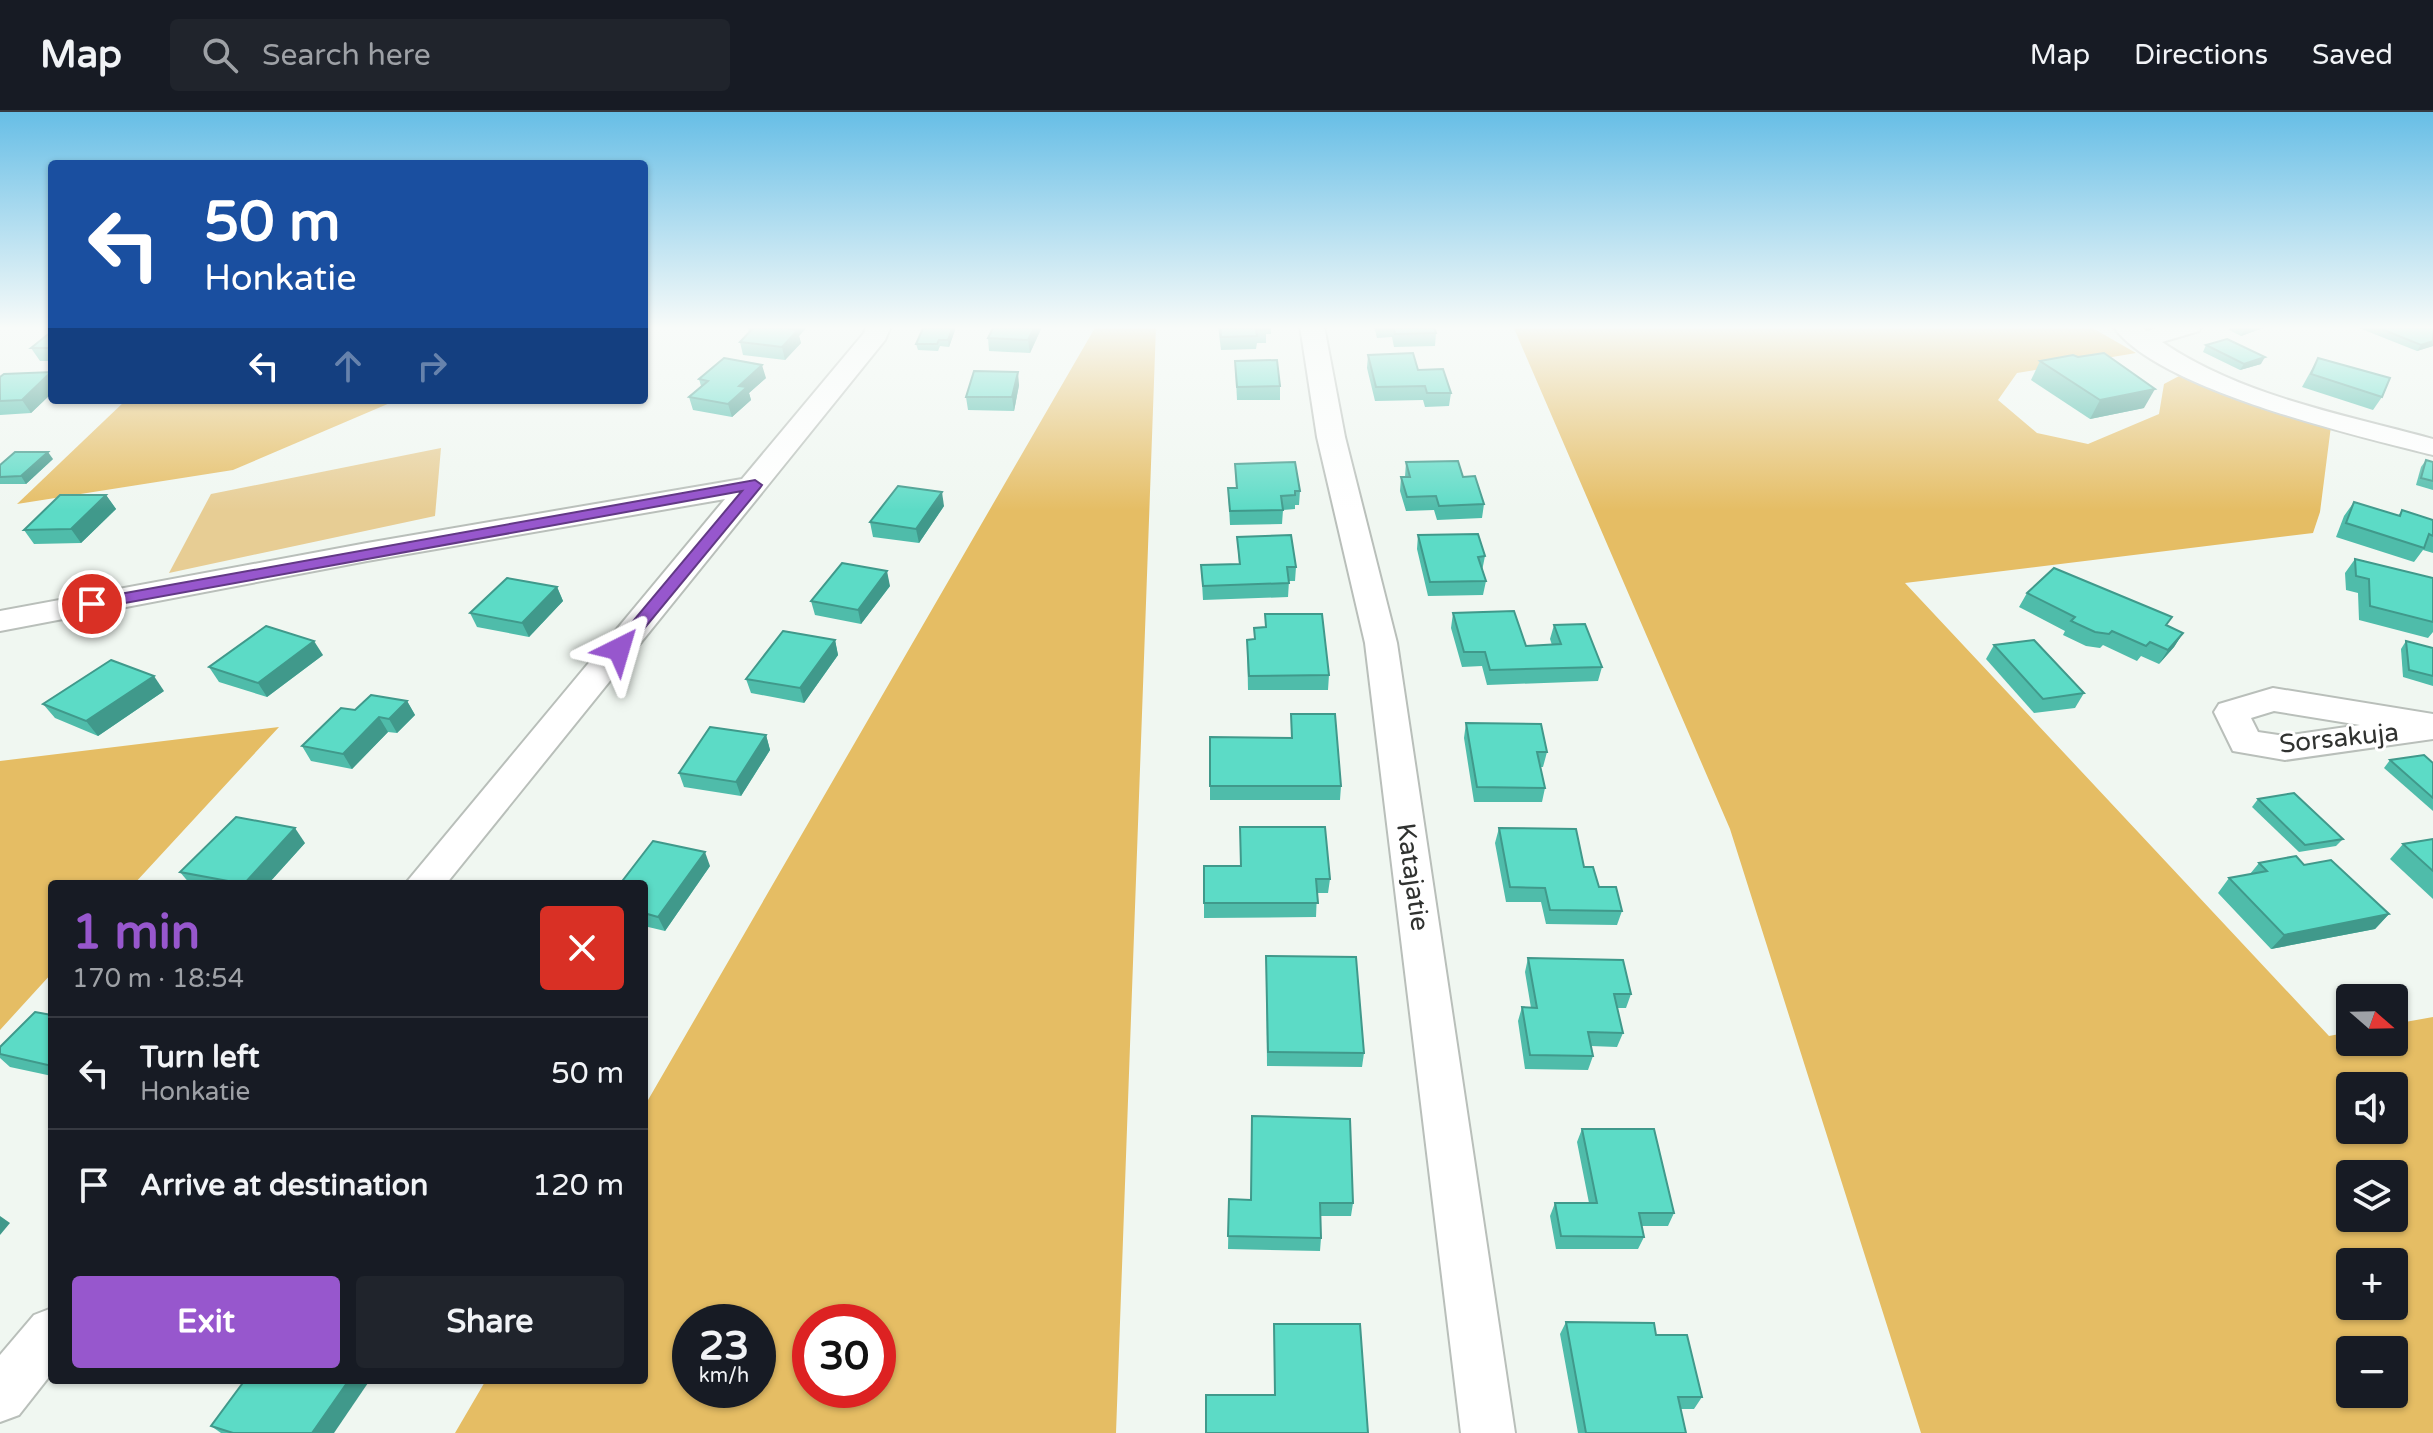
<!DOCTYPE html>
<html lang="en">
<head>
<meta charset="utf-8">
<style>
	body { margin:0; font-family:"Varela Round",sans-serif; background:#20242c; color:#f1f3f6; height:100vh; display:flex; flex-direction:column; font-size:30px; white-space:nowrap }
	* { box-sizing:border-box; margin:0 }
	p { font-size:26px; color:#9ea1a6 }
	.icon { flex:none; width:44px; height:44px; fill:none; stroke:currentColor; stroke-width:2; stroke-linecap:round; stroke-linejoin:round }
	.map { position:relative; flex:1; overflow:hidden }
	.panel { position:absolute; left:48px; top:768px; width:600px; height:504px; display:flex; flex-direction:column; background:#171b24; border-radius:8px; box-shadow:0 2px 6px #0004 }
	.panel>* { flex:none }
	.guide { position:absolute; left:48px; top:48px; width:600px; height:244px; border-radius:8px; box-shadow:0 2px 6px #0004; background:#1a4fa0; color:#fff; overflow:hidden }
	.needle { width:52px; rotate:110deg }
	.controls { position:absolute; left:2336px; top:872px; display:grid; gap:16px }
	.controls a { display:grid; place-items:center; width:72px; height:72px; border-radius:8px; background:#171b24; box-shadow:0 2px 6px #0004; font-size:40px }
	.speed { position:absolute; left:672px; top:1192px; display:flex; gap:16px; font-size:40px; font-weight:700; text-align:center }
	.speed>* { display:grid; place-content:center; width:104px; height:104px; border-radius:50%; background:#171b24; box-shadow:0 2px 6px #0004; line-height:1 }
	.speed small { font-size:20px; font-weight:400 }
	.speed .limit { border:12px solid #d22; background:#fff; color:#111 }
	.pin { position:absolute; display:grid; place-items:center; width:68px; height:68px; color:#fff; margin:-34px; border:4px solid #fff; border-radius:50%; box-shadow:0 2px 8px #0007 }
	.me { position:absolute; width:88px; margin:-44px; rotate:40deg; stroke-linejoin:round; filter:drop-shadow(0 0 6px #0008) }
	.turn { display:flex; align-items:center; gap:28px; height:168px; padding:0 24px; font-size:36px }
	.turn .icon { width:104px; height:104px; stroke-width:2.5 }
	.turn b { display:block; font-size:56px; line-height:68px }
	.lanes { display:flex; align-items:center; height:76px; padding:0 24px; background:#0003; justify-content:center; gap:40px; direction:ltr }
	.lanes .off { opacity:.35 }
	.round { display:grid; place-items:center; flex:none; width:84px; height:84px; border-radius:8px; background:#20242c }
	.head { display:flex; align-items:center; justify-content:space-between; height:136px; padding:0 24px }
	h1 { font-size:48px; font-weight:700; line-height:60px; color:#9757cd }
	.button { display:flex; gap:16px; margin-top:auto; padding:16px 24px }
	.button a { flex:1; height:92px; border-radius:8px; background:#9757cd; color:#fff; font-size:32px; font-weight:700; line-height:92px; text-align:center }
	.button a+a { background:#20242c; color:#f1f3f6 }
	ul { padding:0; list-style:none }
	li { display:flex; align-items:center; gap:24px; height:112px; padding:0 24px; border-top:2px solid #363941 }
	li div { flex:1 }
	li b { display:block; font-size:30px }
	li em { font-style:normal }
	header { display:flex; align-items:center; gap:48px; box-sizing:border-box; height:112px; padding:0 40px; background:#171b24; border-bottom:2px solid #363941 }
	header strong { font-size:38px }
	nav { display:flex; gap:44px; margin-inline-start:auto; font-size:28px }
	.search { width:560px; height:72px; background:#20242c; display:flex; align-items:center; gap:20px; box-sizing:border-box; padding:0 28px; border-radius:8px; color:#9ea1a6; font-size:30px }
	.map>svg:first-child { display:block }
</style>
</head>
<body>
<header>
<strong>Map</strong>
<div class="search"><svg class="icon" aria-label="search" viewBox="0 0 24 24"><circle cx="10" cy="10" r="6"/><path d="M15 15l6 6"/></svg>Search here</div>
<nav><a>Map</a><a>Directions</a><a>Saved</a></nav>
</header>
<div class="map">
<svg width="2433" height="1321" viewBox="0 0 2433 1321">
	<rect width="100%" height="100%" fill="#f0f7f1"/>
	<polygon fill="#e7cd94" points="441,336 435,404 169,461 211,382"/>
	<g fill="#e5bd64" fill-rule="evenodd">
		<path d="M1096,214H1156L1116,1321H455L486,1268H644V995ZM690,1210H758V1278H690ZM810,1210H878V1278H810Z"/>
		<path d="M1513,214H2089L2136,241L2017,261L1998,288L2037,321L2088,332L2159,302L2164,272L2181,263L2331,314L2320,400L2313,421L1905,471L2329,924L2350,920V930H2394V912L2433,905V1321H1921L1730,717ZM2350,974H2394V1018H2350ZM2350,1062H2394V1106H2350ZM2350,1150H2394V1194H2350ZM2350,1238H2394V1282H2350Z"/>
		<polygon points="126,288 397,288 233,358 17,392"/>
		<polygon points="279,615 134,772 52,772 52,861 0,918 0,649"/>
	</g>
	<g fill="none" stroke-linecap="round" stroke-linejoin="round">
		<defs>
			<g id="minor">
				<polygon points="867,214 891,214 885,228 446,772 405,772 725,387 367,449 0,519 0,499 367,431 742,367 864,221"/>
				<polygon points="1300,214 1324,214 1345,325 1397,531 1515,1321 1461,1321 1365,531 1317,325"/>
				<path d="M2113,214H2140L2147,219L2165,214H2202L2199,219L2162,230C2241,284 2342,302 2433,327V343C2357,324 2156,277 2113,214Z"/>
				<path d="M2273,576L2433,602V627L2285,648L2233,639L2214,600L2219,592ZM2274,599L2360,613L2285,624L2258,620L2251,606Z"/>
				<polygon points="52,1196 52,1261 19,1303 0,1310 0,1243 34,1203"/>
			</g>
		</defs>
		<use href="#minor" stroke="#b9bfba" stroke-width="4"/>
		<use href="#minor" fill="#fff" fill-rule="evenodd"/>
	</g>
	<g fill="#4fbcaa">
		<polygon points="748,214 808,214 799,224 801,231 785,248 743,243 740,230 749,221"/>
		<polygon points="924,214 955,214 955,218 949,235 940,234 938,239 918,238 916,232"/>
		<polygon points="994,214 1041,214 1041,217 1030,241 989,239 988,226"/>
		<polygon points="1218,214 1271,214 1271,222 1266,222 1266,231 1257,231 1256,237 1221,238"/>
		<polygon points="1374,214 1434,214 1436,221 1435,234 1394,235 1392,225 1377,226"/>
		<polygon points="2232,214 2264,214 2263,216 2241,224 2229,218"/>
		<polygon points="2357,214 2433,214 2433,234 2417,239 2359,216"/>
		<polygon points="52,219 52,249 40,249 31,236"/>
		<polygon points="2206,233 2261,252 2240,258 2203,240"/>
		<polygon points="1368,243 1418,258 1451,281 1449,294 1425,295 1423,288 1375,289 1367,256"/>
		<polygon points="2318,246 2382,285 2373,298 2302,275"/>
		<polygon points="1235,249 1280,274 1280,288 1237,288"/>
		<polygon points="2040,249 2144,296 2090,307 2031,268"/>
		<polygon points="51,260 52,281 31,301 0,303 0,265"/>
		<polygon points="766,266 749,281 751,288 732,305 693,298 689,285 701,274 699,267"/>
		<polygon points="1019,273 1014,299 968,298 966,285"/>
		<polygon points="53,347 26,372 0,372 0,353"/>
		<polygon points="2426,348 2433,350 2433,378 2416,373 2421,355"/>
		<polygon points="1406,350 1463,365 1484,392 1482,406 1437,408 1434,398 1406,399 1400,379 1401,365 1405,365"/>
		<polygon points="1235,352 1300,379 1299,393 1295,393 1295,397 1283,398 1282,412 1230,413 1228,376 1236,376"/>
		<polygon points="106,383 116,397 81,431 34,432 24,418"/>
		<polygon points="2354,390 2398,404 2402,398 2433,408 2433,441 2423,438 2414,450 2336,425 2344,404"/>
		<polygon points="944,394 919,431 873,425 870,410"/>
		<polygon points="1418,423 1485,444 1482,459 1486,469 1483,483 1428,484 1417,437"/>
		<polygon points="1237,425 1296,455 1295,469 1289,469 1288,485 1203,488 1201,453 1239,452"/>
		<polygon points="2355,447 2433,466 2433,520 2428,526 2359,508 2358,481 2346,478 2345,461"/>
		<polygon points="890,474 861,512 815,503 811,489"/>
		<polygon points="557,475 563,489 529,525 477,515 470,501"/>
		<polygon points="2027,481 2167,513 2183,521 2174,535 2159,552 2141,544 2137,549 2103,533 2100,536 2086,534 2063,523 2065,519 2019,495"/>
		<polygon points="1453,501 1526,534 1552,533 1550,527 1554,513 1602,555 1598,569 1487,573 1482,554 1462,555 1451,516"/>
		<polygon points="1265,502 1329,563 1328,578 1248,578 1247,528 1254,527 1265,515"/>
		<polygon points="835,528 838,543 804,591 751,581 746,567"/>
		<polygon points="2406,529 2433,536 2433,574 2403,565 2401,537"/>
		<polygon points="1994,533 2084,581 2075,596 2034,601 1986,547"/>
		<polygon points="323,543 267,585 219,570 209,555"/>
		<polygon points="164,579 98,624 55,606 43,592"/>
		<polygon points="407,589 415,603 397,621 388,620 352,657 311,649 302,634 355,598"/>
		<polygon points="1291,602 1341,674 1340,688 1210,688 1210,625 1291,625"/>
		<polygon points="1466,611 1547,640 1543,655 1540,655 1545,676 1542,690 1474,690 1464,626"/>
		<polygon points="766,623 770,638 741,684 684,675 679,661"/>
		<polygon points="2390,648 2433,651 2433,699 2384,656"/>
		<polygon points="2258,687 2343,727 2336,734 2299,740 2252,695"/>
		<polygon points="1499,716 1584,755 1599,775 1622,799 1617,813 1546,812 1541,790 1506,790 1495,731"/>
		<polygon points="2433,727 2433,787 2390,747 2403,732"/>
		<polygon points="305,731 268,772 190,772 180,760"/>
		<polygon points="2259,751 2304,753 2389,802 2375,817 2271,837 2218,781 2229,766 2250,762"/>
		<polygon points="710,754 665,819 644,814 644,772"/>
		<polygon points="1204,754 1330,767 1328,781 1317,781 1316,805 1204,806"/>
		<polygon points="1266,844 1364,941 1362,955 1267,954"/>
		<polygon points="1528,846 1631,882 1626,896 1617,896 1623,921 1617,935 1591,934 1593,944 1588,958 1525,957 1518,909 1522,895 1531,896 1525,860"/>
		<polygon points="52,903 52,964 10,955 0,946 0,935"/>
		<polygon points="1582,1017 1674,1101 1668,1114 1642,1114 1644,1125 1638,1137 1556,1137 1550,1104 1555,1091 1589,1091 1577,1030"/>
		<polygon points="1229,1087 1251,1088 1353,1091 1351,1104 1321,1104 1321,1126 1320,1139 1228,1137"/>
		<polygon points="1566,1210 1656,1223 1702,1285 1694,1297 1680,1297 1686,1321 1578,1321 1560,1222"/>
		<polygon points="1274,1212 1368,1321 1274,1283"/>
		<polygon points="211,1314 334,1321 221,1321"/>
	</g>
	<g fill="#40998b">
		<polygon points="793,214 808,214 799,224 801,231 785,248 782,235 790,217"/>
		<polygon points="953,214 955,214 955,218 949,235 948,228"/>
		<polygon points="1035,214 1041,214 1041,217 1030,241 1028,228"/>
		<polygon points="2253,214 2264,214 2263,216 2241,224 2245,217"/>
		<polygon points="2433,229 2433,234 2417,239 2421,233"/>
		<polygon points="2265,245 2261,252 2240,258 2244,252"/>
		<polygon points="762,253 766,266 749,281 751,288 732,305 728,292 739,274"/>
		<polygon points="51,260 52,281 31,301 22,288"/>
		<polygon points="1018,260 1019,273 1014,299 1012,285"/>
		<polygon points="2155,277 2144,296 2090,307 2100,288"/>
		<polygon points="48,340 53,347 26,372 21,364"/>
		<polygon points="942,380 944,394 919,431 916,417"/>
		<polygon points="106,383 116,397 81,431 71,417"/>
		<polygon points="887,459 890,474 861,512 858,498"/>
		<polygon points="557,475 563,489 529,525 522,511"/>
		<polygon points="2183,521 2174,535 2159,552 2168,538"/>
		<polygon points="835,528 838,543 804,591 800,576"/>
		<polygon points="314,529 323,543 267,585 258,571"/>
		<polygon points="154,564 164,579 98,624 86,609"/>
		<polygon points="407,589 415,603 397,621 389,607"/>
		<polygon points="379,605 388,620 352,657 343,642"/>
		<polygon points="766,623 770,638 741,684 736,670"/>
		<polygon points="295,716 305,731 268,772 244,772"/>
		<polygon points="705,740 710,754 665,819 658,805"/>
		<polygon points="2389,802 2375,817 2271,837 2284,823"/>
		<polygon points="0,1104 10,1111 0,1123"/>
		<polygon points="349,1268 370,1268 334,1321 312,1321"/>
	</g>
	<g fill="#5cdbc6" stroke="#40998b" stroke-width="2">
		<polygon points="751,214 793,214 790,217 798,218 782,235 740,230 755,214"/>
		<polygon points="924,214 953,214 948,228 939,228 937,232 916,232"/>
		<polygon points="994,214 1035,214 1028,228 988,226"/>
		<polygon points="1220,214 1266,214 1266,218 1256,218 1257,224 1221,225"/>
		<polygon points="1393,214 1434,214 1436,221 1395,222"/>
		<polygon points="2238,214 2253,214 2245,217"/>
		<polygon points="2374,214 2428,214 2433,216 2433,229 2421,233"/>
		<polygon points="52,219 52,236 31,236"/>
		<polygon points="2227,227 2265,245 2244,252 2206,233"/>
		<polygon points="1413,241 1418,258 1443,257 1451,281 1427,281 1425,274 1376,275 1368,243"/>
		<polygon points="2104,241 2155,277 2100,288 2040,249 2073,243 2078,245"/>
		<polygon points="724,246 762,253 739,274 747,275 728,292 689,285 708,269 699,267"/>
		<polygon points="2318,246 2390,266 2382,285 2311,262"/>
		<polygon points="1277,248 1280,274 1237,275 1235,249"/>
		<polygon points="974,259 1018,260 1012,285 966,285"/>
		<polygon points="51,260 22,288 0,289 0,265 4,262"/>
		<polygon points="15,340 48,340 21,364 0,365 0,353"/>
		<polygon points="2426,348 2433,350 2433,369 2421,366"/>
		<polygon points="1458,349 1463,365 1475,364 1484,392 1439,394 1436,384 1407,385 1401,365 1410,365 1406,350"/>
		<polygon points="1295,350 1300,379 1295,379 1295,383 1281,384 1283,398 1230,399 1228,376 1237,376 1235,352"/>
		<polygon points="898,374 942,380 916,417 870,410"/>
		<polygon points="60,383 106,383 71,417 24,418"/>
		<polygon points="2354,390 2400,404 2402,398 2433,408 2433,424 2429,422 2424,436 2346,411"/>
		<polygon points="1478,422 1485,444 1478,445 1486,469 1430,470 1418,423"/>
		<polygon points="1291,423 1296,455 1287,455 1289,471 1203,474 1201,453 1240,452 1237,425"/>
		<polygon points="2355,447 2433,466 2433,510 2370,494 2369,467 2356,464"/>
		<polygon points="842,451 887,459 858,498 811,489"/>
		<polygon points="2054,456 2172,505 2166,513 2183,521 2168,538 2150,530 2146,534 2112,519 2109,522 2095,520 2071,509 2075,505 2027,481"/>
		<polygon points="507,466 557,475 522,511 470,501"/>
		<polygon points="1514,499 1526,534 1561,532 1554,513 1585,512 1602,555 1490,558 1485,540 1464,540 1453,501"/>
		<polygon points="1265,502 1322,502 1329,563 1249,564 1247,528 1255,527 1254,516 1266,515"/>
		<polygon points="266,514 314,529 258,571 209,555"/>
		<polygon points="783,519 835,528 800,576 746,567"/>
		<polygon points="2034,528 2084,581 2043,587 1994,533"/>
		<polygon points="2406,529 2433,536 2433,564 2409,558"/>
		<polygon points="111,548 154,564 86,609 43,592"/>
		<polygon points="371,583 407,589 389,607 379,605 343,642 302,634 341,596 355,598"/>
		<polygon points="1291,602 1335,602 1341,674 1210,674 1210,625 1292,626"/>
		<polygon points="1466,611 1541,612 1547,640 1537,640 1545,676 1477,675"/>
		<polygon points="710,615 766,623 736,670 679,661"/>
		<polygon points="2424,643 2433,651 2433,686 2390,648"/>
		<polygon points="2294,681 2343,727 2305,733 2258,687"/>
		<polygon points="236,705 295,716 244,772 180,760"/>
		<polygon points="1240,715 1325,715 1330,767 1316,767 1318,791 1204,791 1204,754 1241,754"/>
		<polygon points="1499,716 1576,717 1584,755 1593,755 1599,775 1616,775 1622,799 1550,798 1545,776 1510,775"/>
		<polygon points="2433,727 2433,759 2403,732"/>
		<polygon points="653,729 705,740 658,805 644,801 644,772 620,772"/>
		<polygon points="2296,744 2304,753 2331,748 2389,802 2284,823 2229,766 2267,759 2259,751"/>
		<polygon points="1266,844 1356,845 1364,941 1268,940"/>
		<polygon points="1528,846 1623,848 1631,882 1614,882 1623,921 1588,920 1593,944 1530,943 1522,895 1537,896"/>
		<polygon points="35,900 52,903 52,954 0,942 0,935"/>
		<polygon points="1252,1004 1350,1007 1353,1091 1320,1091 1321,1126 1228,1124 1229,1087 1251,1088"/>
		<polygon points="1582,1017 1654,1017 1674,1101 1639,1101 1644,1125 1561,1124 1555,1091 1597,1091"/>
		<polygon points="1566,1210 1654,1211 1656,1223 1687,1223 1702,1285 1678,1285 1686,1321 1586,1321"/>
		<polygon points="1274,1212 1360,1212 1368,1321 1206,1321 1206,1283 1275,1283"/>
		<polygon points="245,1268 349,1268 312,1321 233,1321 211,1314"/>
	</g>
	<linearGradient id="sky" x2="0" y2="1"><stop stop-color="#67bee6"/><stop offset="0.54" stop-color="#f8fbf9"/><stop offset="1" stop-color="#f8fbf9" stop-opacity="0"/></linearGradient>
	<rect width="2433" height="399" fill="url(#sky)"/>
	<polygon fill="#9757cd" stroke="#623985" stroke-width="2" points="755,368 762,373 760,376 624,541 613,541 610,537 613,533 742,379 92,497 84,492 92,487"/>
	<g text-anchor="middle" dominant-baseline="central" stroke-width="6" stroke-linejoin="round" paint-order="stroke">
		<g font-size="26" fill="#303230" stroke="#fff">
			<text transform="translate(2339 626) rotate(-6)">Sorsakuja</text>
			<text transform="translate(1413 765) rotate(82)">Katajatie</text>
		</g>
	</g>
</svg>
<div class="controls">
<a><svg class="needle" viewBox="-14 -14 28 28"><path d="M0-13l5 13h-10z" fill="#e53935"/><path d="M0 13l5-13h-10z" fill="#9ea1a6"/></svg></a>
<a><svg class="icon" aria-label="sound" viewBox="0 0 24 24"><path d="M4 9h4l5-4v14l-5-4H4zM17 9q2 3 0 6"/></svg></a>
<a><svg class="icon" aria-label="layers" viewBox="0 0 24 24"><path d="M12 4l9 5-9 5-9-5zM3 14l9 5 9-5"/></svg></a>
<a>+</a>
<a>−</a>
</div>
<div class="speed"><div>23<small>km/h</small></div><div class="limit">30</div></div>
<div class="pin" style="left:92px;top:492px;background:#d93025"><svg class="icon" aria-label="arrive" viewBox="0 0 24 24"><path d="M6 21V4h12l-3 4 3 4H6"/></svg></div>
<svg class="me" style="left:619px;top:537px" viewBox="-20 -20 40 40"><path d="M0-17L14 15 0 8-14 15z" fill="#9757cd" stroke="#fff" stroke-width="4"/></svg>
<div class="guide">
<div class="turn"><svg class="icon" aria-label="left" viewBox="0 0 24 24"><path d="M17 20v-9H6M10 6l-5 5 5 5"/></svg><div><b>50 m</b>Honkatie</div></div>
<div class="lanes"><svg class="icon" aria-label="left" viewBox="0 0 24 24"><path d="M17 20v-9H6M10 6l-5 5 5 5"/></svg><svg class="icon off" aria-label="ahead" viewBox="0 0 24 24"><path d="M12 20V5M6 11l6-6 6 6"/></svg><svg class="icon off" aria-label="right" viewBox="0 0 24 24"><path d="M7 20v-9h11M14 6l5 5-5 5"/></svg></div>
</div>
<section class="panel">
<div class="head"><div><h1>1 min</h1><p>170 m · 18:54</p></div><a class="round" style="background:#d93025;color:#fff"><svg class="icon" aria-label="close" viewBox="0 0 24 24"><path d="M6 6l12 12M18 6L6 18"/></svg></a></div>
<ul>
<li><svg class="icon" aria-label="left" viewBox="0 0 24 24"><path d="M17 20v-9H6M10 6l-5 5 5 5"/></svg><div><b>Turn left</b><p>Honkatie</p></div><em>50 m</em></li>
<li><svg class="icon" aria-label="arrive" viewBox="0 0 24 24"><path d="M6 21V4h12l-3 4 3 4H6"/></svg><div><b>Arrive at destination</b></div><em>120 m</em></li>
</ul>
<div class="button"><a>Exit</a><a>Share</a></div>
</section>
</div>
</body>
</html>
